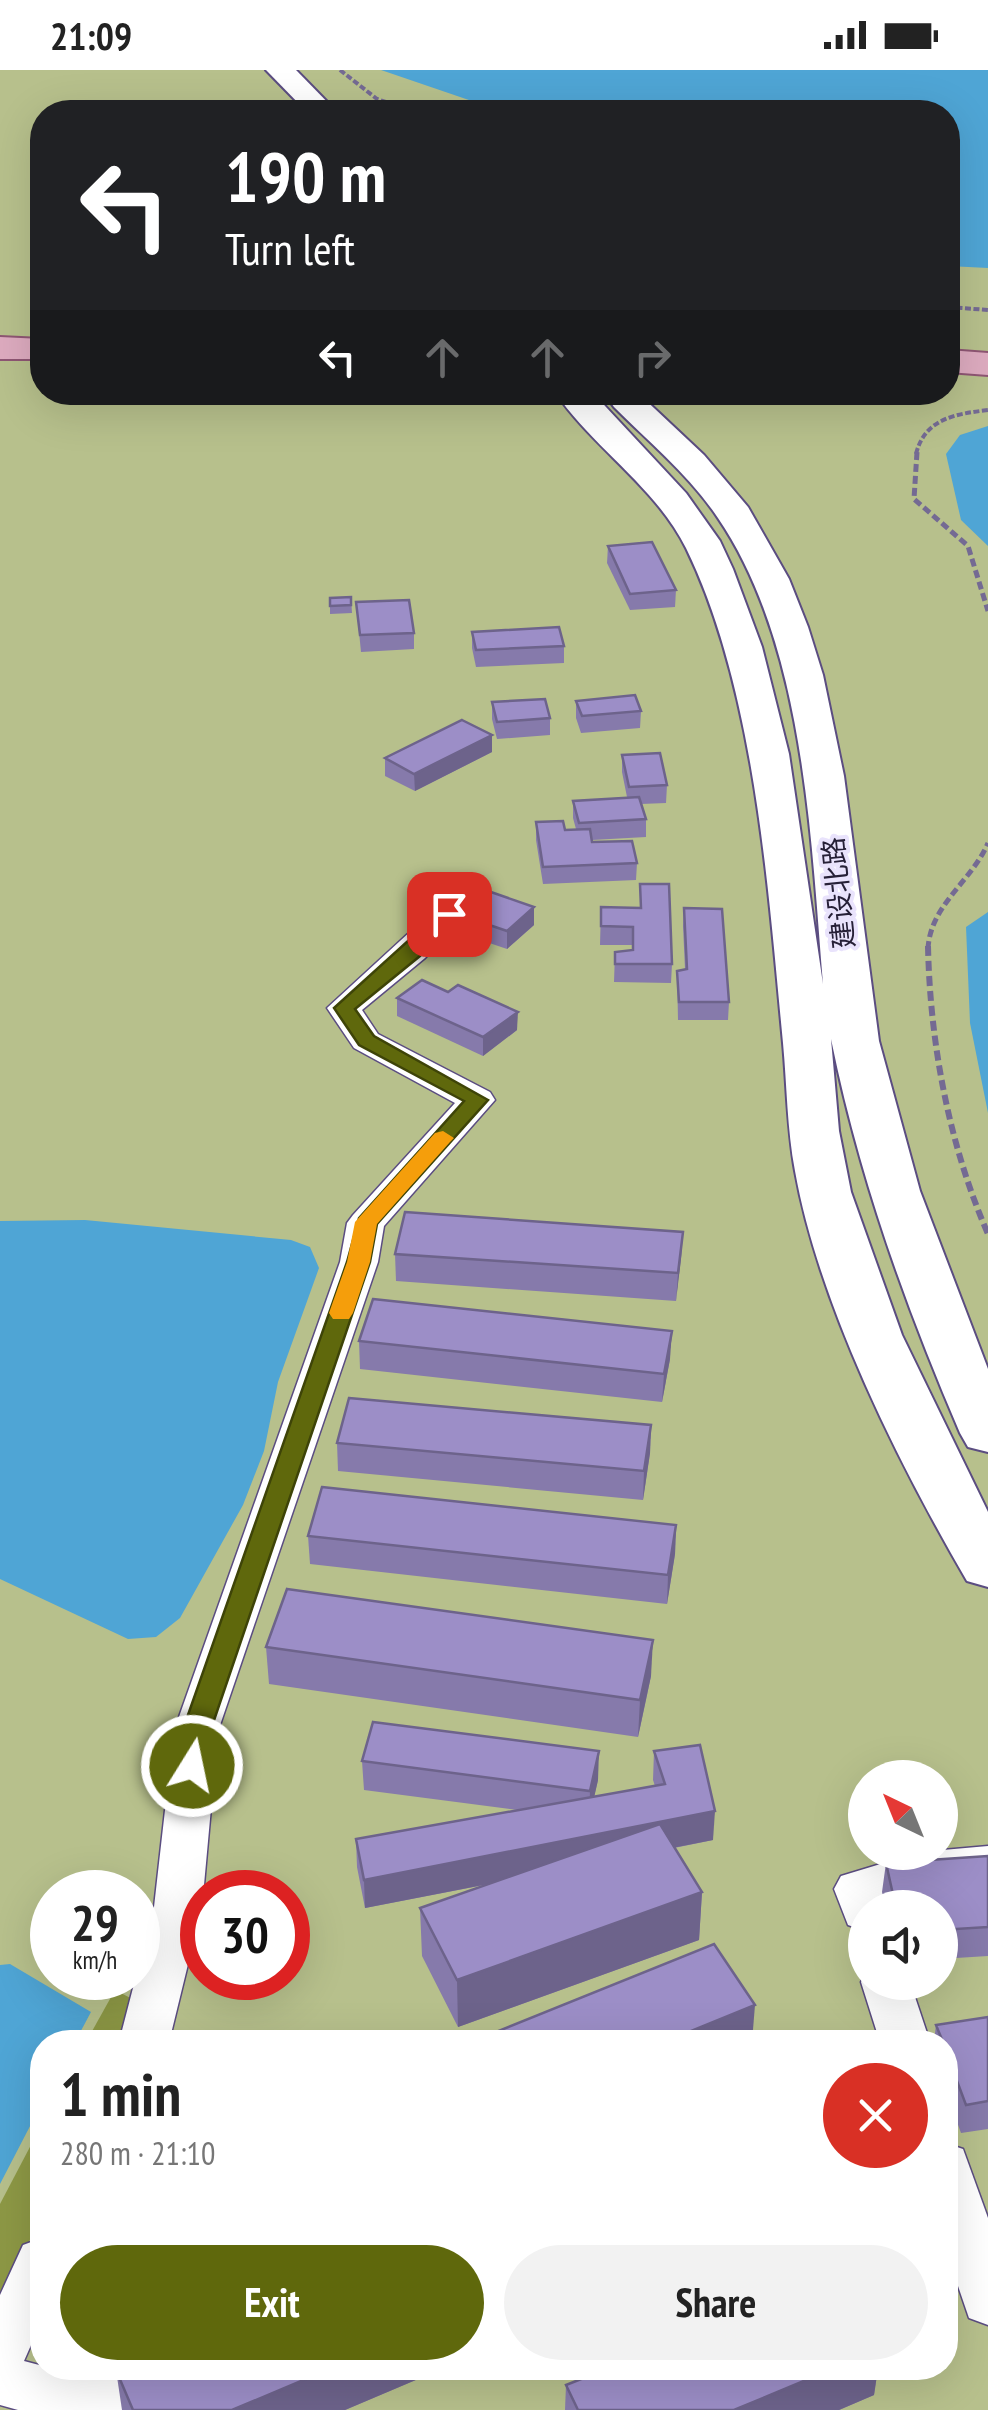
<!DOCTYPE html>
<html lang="en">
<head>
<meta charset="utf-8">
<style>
	body { margin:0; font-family:"PT Sans Narrow","Noto Sans SC",sans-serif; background:#f2f2f2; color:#222; height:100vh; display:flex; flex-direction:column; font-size:38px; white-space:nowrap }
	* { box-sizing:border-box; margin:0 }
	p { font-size:32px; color:#767676 }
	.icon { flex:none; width:55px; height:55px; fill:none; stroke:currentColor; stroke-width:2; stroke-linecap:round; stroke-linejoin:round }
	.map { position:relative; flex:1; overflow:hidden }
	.sheet { position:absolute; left:30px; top:1960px; width:928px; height:350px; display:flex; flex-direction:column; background:#fff; border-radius:40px; box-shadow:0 10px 40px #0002 }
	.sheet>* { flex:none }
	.top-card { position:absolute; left:30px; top:30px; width:930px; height:305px; border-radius:40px; box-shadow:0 10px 40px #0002; background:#202124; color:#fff; overflow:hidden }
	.needle { width:65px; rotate:317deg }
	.controls { position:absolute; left:848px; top:1690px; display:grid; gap:20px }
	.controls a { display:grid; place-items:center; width:110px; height:110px; border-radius:50%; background:#fff; box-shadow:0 10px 40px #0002; font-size:50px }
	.speed { position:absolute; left:30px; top:1800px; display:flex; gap:20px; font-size:50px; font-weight:700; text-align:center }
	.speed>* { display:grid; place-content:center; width:130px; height:130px; border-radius:50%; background:#fff; box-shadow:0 10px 40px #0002; line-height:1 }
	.speed small { font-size:25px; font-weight:400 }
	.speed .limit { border:15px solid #d22; background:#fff; color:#111 }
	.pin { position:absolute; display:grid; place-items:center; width:85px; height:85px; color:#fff; margin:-42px; border-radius:20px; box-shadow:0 5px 15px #0006 }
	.me { position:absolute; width:110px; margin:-55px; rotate:10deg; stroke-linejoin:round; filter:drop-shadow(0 0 8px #0008) }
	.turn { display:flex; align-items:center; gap:35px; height:210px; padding:0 30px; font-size:45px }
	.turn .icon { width:130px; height:130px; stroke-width:2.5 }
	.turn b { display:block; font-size:70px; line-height:85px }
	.lanes { display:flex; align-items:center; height:95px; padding:0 30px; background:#0003; justify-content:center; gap:50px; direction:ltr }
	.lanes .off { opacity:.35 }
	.round { display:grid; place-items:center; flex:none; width:105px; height:105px; border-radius:52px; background:#f2f2f2 }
	.overview { display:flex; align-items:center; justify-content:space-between; height:170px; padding:0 30px }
	h1 { font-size:60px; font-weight:800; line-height:75px }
	.action { display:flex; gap:20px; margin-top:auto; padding:20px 30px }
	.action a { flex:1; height:115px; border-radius:60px; background:#5f680c; color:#fff; font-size:40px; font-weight:800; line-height:115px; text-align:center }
	.action a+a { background:#f2f2f2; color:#222 }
	.status { display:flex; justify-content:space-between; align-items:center; height:70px; padding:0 50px; background:#fff; direction:ltr }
	.status svg { height:28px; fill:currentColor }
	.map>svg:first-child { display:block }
</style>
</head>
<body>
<div class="status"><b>21:09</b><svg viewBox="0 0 49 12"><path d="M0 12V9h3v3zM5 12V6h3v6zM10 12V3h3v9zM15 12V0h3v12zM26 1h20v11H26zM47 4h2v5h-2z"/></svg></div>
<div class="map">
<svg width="988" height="2340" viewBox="0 0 988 2340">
	<rect width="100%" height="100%" fill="#cbbcf9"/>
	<path fill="#b7c08c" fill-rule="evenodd" d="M0,0H988V2340H0ZM42,42H948V322H42ZM865,1708H940V1782H865ZM52,1822H138V1908H52ZM202,1822H288V1908H202ZM865,1838H940V1912H865ZM42,1972H945V2298H42Z"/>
	<g fill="#8d9845">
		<polygon points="115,1920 146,1936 129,1972 86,1972"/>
		<polygon points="42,2054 42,2148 0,2224 0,2134"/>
	</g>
	<g fill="#4fa5d5">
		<polygon points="381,0 988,0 988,198 948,196 948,42 504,42"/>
		<polygon points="988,356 988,476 961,450 946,384 960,365"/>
		<polygon points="988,842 988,1043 970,953 966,857"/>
		<polygon points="85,1150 291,1170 310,1177 319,1198 278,1312 264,1381 243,1435 180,1548 156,1567 128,1569 0,1509 0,1151"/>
		<polygon points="10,1894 91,1942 75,1972 42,1972 42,2033 0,2114 0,1895"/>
	</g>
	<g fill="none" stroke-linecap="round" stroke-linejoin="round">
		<defs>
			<g id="minor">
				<polygon points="449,834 461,837 465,844 461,851 425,888 362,940 378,964 490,1022 495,1030 384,1156 378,1192 218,1661 202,1837 169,1972 119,1972 154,1837 174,1661 340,1192 347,1153 353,1145 455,1033 354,978 327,938 437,837"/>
				<polygon points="988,1776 988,1812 931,1817 885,1830 887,1838 865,1838 865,1861 848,1855 834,1819 841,1806 920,1782"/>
				<polygon points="865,1903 865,1912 910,1912 930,1972 880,1972 861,1912"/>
				<polygon points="945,2073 963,2079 988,2148 988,2255 969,2248 945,2178"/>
				<polygon points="42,2168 42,2250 24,2291 81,2306 103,2298 191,2298 183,2316 125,2340 18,2340 0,2335 0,2225 23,2175"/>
			</g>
			<g id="secondary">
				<polygon points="266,0 296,0 337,42 307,42"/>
				<path d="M555,322H592L686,423L720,471L733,499L762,577L789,684L823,914C811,767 804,574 718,448C690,406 650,373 614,337L609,330L614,323H638L704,385L748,437L789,509L808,557L823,605L844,706L879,971L920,1121L988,1299V1382L968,1377L960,1363C905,1235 859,1106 831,969L839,1061L851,1122L902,1265L988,1442V1517L967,1511C899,1394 819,1235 795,1101C787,1059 787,1016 783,973C768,818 755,619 686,478C655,416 593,378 555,322Z"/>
			</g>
			<g id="primary">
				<polygon points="0,267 42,269 42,289 0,289"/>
				<polygon points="948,280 988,283 988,305 948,302"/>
			</g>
		</defs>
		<use href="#minor" stroke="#5b4d81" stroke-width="3"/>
		<use href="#secondary" stroke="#5b4d81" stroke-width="4"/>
		<use href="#primary" stroke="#8e5673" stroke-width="4"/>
		<g stroke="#746a93" stroke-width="4" stroke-dasharray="6 2.5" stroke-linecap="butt">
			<polyline points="340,0 377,29 415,42"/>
			<polyline points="948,237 988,240"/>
			<path d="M916,384C925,348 956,344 988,340"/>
		</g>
		<g stroke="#746a93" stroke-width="5" stroke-dasharray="8 4" stroke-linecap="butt">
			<polyline points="917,382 914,429 968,476 988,541"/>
			<path d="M928,879C930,835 972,811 988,773"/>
		</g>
		<path stroke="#746a93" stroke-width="6" stroke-dasharray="10 5" stroke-linecap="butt" d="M928,876C930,973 949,1075 988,1164"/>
		<use href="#minor" fill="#fff" fill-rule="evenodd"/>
		<use href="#secondary" fill="#fff" fill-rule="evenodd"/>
		<use href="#primary" fill="#ddabbf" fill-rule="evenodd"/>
	</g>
	<g fill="#867aab">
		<polygon points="608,476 676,520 675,537 630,540 607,493"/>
		<polygon points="351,527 352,543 330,544 330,528"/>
		<polygon points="356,532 414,563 414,579 361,582"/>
		<polygon points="472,562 564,576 564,593 476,597 472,578"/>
		<polygon points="576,631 641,641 640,658 581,663 576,648"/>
		<polygon points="492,632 550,648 550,665 497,669 492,649"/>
		<polygon points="492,682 415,721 385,706 385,688"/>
		<polygon points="622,685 667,715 666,733 641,734 646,749 646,767 592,770 592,772 637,793 636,810 543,814 536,770 536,752 565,760 576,759 573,748 573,731 627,727 622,702"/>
		<polygon points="640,814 672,894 671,913 614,912 615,882 632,880 632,875 600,875 601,837 640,838"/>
		<polygon points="684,838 729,932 728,950 678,950 677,901 685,899 683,856"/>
		<polygon points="460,845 534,855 507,879 460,863"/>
		<polygon points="397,928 517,960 483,986 397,946"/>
		<polygon points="683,1162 676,1231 396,1211 395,1184"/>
		<polygon points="359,1271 670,1289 662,1332 360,1299"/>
		<polygon points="651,1355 650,1383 643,1430 338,1401 337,1373"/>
		<polygon points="676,1455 675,1484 667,1534 310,1494 308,1466"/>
		<polygon points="266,1577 651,1606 638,1667 269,1614"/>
		<polygon points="654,1681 713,1770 674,1778 702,1822 699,1870 458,1957 422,1886 420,1838 489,1814 365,1838 357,1797 356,1769 517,1740 364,1720 362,1691 598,1710 594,1727 655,1716 653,1710"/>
		<polygon points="988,1786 988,1886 940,1889 940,1838 886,1838 882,1822 886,1793"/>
		<polygon points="988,1947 988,2059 961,2063 945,2019 945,1972 934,1972 936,1955"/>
		<polygon points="444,2298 345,2340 122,2340 116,2300"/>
		<polygon points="609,2298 878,2298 874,2325 839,2340 565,2340 566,2315"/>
	</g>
	<g fill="#6d638b">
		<polygon points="492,665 492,682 415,721 414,704"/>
		<polygon points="534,837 534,855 507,879 507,861"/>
		<polygon points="518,942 517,960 483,986 483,967"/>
		<polygon points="683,1162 681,1189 676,1231 678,1203"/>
		<polygon points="672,1261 670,1289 662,1332 664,1304"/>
		<polygon points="651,1355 650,1383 643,1430 644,1401"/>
		<polygon points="676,1455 675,1484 667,1534 668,1505"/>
		<polygon points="653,1570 651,1606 638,1667 640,1630"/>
		<polygon points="599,1681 598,1710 589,1750 590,1721"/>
		<polygon points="715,1741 713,1770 365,1838 364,1810"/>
		<polygon points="702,1822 699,1870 458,1957 457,1910"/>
		<polygon points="755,1935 752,1972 664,1972"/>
		<polygon points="332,2298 444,2298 345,2340 232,2340"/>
		<polygon points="835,2298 878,2298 874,2325 839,2340 734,2340"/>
	</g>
	<g fill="#9c8ec7" stroke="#6d638b" stroke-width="2.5">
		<polygon points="652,472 676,520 630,524 608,476"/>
		<polygon points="351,527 351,535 330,536 330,528"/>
		<polygon points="409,530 414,563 360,565 356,532"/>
		<polygon points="559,557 564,576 476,580 472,562"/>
		<polygon points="635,625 641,641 582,646 576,631"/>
		<polygon points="545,629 550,648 497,652 492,632"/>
		<polygon points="462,650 492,665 414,704 385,688"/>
		<polygon points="660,683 667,715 629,717 622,685"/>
		<polygon points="639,727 646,749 579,753 573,731"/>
		<polygon points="563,751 565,760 590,759 592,772 632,771 637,793 543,797 536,752"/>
		<polygon points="640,814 669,814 672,894 615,894 615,882 633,880 633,857 601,856 601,837 641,838"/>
		<polygon points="488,821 534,837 507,861 460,845"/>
		<polygon points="684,838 722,839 729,932 679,932 677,901 687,899"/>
		<polygon points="422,910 448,922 458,915 518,942 483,967 397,928"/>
		<polygon points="405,1142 683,1162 678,1203 395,1184"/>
		<polygon points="373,1229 672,1261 664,1304 359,1271"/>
		<polygon points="349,1328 651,1355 644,1401 337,1373"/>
		<polygon points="322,1417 676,1455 668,1505 308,1466"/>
		<polygon points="287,1519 653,1570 640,1630 266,1577"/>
		<polygon points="373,1652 599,1681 590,1721 362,1691"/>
		<polygon points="700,1675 715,1741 364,1810 356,1769 665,1714 654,1681"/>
		<polygon points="660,1754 702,1822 457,1910 420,1838"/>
		<polygon points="988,1786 988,1857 940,1860 940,1838 896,1838 886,1793"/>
		<polygon points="714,1874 755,1935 664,1972 490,1972 486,1966"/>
		<polygon points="988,1947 988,2031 966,2035 945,1979 945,1972 943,1972 936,1955"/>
		<polygon points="122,2298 332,2298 232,2340 133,2340 116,2300"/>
		<polygon points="609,2298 835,2298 734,2340 578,2340 566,2315"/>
	</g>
	<polygon fill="#5f680c" stroke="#3e4408" stroke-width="2.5" points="449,838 459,844 456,848 420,886 355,939 374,966 488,1030 377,1154 370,1192 210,1662 202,1704 192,1707 183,1704 179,1696 182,1662 347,1192 359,1148 464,1031 359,975 334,938 442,840"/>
	<polygon fill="#f59e0b" points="443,1061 454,1068 450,1072 377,1154 370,1192 353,1243 349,1249 333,1249 329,1243 347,1192 355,1152 435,1063"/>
	<g text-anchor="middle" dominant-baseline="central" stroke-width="8" stroke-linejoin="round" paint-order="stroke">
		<g font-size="28" fill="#262037" stroke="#e9e3fc">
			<text transform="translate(838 823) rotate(-96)">建设北路</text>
		</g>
	</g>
</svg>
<div class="controls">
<a><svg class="needle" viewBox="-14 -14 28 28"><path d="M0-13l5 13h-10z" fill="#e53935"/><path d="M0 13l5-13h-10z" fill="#767676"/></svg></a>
<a><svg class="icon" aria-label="sound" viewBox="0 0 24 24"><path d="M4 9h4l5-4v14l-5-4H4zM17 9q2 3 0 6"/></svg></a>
</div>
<div class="speed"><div>29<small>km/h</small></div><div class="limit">30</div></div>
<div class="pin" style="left:449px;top:844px;background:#d93025"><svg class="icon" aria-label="arrive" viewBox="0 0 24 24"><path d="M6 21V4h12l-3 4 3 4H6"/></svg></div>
<svg class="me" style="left:192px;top:1696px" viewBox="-20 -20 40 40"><circle r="17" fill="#5f680c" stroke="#fff" stroke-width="3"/><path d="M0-11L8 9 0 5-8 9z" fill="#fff"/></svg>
<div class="top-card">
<div class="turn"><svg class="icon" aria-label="left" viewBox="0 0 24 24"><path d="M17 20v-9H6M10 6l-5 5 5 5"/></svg><div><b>190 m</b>Turn left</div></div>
<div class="lanes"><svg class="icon" aria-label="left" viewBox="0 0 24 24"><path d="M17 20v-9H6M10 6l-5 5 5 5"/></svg><svg class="icon off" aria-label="ahead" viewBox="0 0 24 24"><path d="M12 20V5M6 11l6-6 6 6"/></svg><svg class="icon off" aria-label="ahead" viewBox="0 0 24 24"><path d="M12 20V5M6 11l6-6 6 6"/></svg><svg class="icon off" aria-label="right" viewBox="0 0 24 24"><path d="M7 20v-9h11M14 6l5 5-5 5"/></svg></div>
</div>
<section class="sheet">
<div class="overview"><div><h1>1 min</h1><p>280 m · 21:10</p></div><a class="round" style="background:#d93025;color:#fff"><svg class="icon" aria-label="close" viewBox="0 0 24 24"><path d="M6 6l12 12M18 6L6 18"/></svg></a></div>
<div class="action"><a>Exit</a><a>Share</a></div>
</section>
</div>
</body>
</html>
